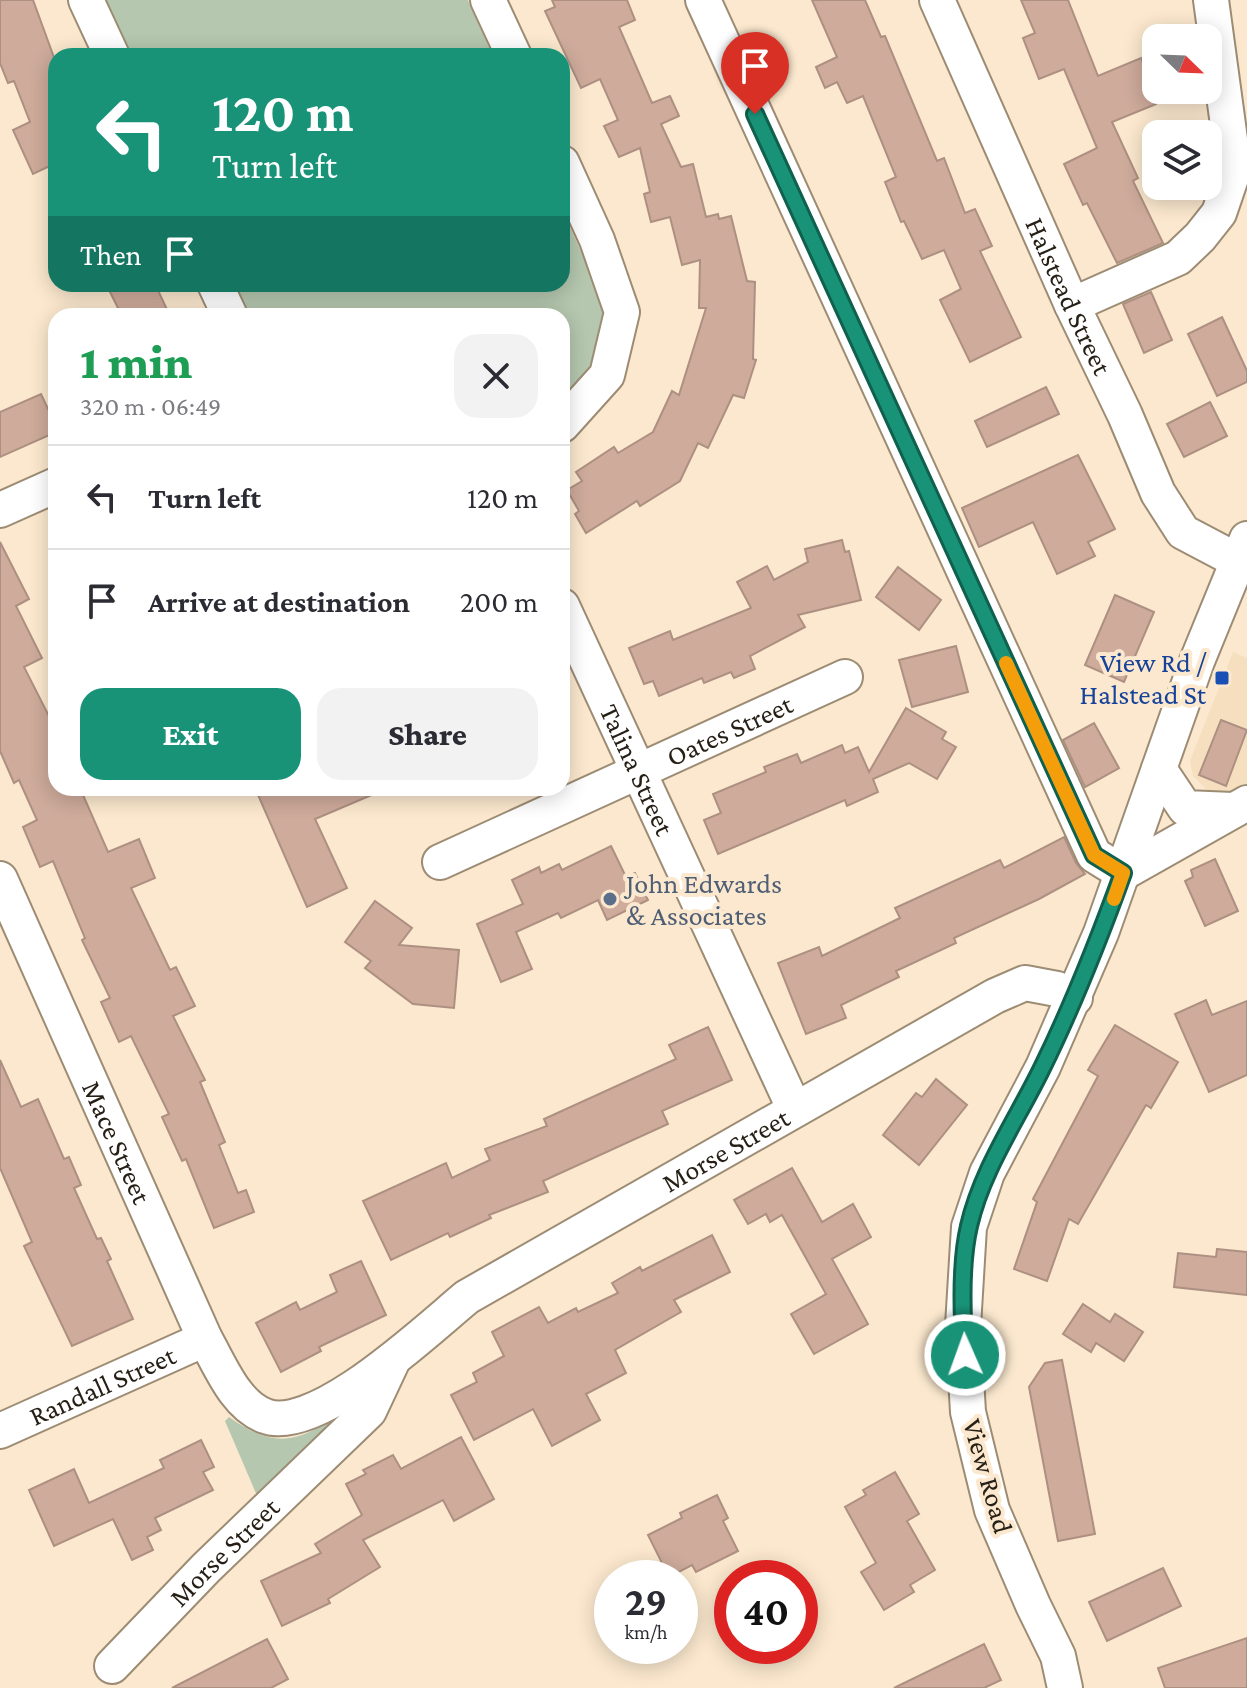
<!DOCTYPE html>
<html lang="en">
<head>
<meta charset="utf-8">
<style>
	body { margin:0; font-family:"Crimson Pro",serif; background:#f2f2f3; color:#2b2b33; height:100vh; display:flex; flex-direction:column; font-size:30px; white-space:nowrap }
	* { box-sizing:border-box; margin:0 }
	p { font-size:26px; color:#7c7c81 }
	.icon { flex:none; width:44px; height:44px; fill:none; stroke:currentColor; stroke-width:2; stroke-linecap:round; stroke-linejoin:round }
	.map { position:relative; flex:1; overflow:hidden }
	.side { position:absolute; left:48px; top:308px; width:522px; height:488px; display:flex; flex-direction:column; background:#fff; border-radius:24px; box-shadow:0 4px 20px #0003 }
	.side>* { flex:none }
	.banner { position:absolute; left:48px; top:48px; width:522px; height:244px; border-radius:24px; box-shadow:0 4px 20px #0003; background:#199378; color:#fff; overflow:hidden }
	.needle { width:52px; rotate:113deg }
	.buttons { position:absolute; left:1142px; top:24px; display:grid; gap:16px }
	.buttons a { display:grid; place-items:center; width:80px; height:80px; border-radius:16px; background:#fff; box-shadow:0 4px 20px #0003; font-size:40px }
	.speed { position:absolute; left:594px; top:1560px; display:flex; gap:16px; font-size:40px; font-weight:700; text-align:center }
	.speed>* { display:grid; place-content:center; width:104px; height:104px; border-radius:50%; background:#fff; box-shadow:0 4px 20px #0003; line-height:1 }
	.speed small { font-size:20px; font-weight:400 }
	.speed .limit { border:12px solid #d22; background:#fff; color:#111 }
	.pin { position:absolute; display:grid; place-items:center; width:68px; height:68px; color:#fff; margin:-82px -34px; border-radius:50% 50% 50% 0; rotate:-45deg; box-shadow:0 0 8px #0007 }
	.pin .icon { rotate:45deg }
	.me { position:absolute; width:88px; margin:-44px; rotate:358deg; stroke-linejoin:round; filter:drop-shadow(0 0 6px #0008) }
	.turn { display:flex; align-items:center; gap:28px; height:168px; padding:0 32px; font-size:36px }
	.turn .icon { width:104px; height:104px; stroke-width:2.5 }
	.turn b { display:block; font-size:56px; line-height:68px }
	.then { display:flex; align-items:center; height:76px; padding:0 32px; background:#0003; gap:16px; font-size:30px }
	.round { display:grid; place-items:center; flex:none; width:84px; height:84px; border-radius:24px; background:#f2f2f3 }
	.overview { display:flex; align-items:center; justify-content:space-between; height:136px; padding:0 32px }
	h1 { font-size:48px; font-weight:800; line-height:60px; color:#1e9e55 }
	.cta { display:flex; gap:16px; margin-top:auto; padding:16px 32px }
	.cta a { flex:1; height:92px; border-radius:24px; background:#199378; color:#fff; font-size:32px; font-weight:800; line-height:92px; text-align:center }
	.cta a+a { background:#f2f2f3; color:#2b2b33 }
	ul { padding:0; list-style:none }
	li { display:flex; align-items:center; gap:24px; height:104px; padding:0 32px; border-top:2px solid #e1e1e2 }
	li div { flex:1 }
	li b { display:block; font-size:30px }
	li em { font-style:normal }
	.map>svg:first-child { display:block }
</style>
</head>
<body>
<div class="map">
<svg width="1247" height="1688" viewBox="0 0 1247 1688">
	<rect width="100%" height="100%" fill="#fbe8ce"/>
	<polygon fill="#f6dfbe" points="1233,652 1247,658 1247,783 1226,794 1207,790 1193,776 1190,761"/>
	<g fill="#b5c7af">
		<polygon points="105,0 468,0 493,56 131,56"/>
		<polygon points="562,209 600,294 606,320 593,369 571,393 562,397 562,316 249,316 234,284 562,284"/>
		<path d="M351,1406L258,1498L225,1421L229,1417C280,1454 304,1439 351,1406Z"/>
	</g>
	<g fill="#ceab9b" stroke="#ad9082" stroke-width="2">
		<polygon points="0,0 33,0 56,63 56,163 33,174 13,130 30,122 14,81 8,83 0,63"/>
		<polygon points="552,0 627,0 635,20 619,27 652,103 670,96 679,116 661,124 681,167 693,164 706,217 718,214 719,219 731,216 747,281 755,282 753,359 756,360 744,398 733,395 708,448 698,443 680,481 640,506 637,501 586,533 575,514 579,511 567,490 582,481 576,472 614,447 618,453 653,432 672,391 679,395 706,308 699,308 700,260 682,265 670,217 651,222 644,194 650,192 640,148 619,157 604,126 618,120 600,79 581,88 545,11 555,7"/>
		<polygon points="812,0 865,0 881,37 885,36 937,161 944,158 965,213 975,209 992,246 980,251 1021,337 970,362 940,300 961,289 944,250 922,259 904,221 901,222 885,182 896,177 863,96 847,103 837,82 825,88 816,67 837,57"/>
		<polygon points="1021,0 1068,0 1098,76 1141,58 1146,70 1156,66 1156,104 1112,122 1138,178 1133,181 1163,243 1117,263 1087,203 1083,205 1064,164 1097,148 1064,69 1039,79 1023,38 1035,33"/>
		<polygon points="106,284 155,284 170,316 122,316"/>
		<polygon points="1151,292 1172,340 1144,353 1123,304"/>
		<polygon points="1222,317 1247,371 1247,382 1217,396 1188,334"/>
		<polygon points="1046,387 1059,414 987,447 975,421"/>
		<polygon points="41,394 56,426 56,432 0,457 0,412"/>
		<polygon points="1210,402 1227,436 1184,457 1167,424"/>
		<polygon points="1078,455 1115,529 1088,542 1095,556 1057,574 1033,522 979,547 962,508"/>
		<polygon points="842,540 845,552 849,551 861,600 798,615 805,627 750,656 755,669 734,678 731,672 704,683 702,678 659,696 653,681 644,684 629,648 670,631 673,640 751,608 737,582 767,566 774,580 808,562 805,549"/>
		<polygon points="0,542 29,599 16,606 42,658 24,667 56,730 56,788 80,788 108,852 139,839 155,878 131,888 170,970 176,967 195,1006 173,1016 205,1080 200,1082 225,1142 219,1145 238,1193 246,1190 254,1212 214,1228 186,1159 182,1161 162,1117 169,1114 131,1036 119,1042 101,1002 110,998 82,940 85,938 53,861 40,867 23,827 37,820 19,780 14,783 0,751"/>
		<polygon points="898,567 941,600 919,630 876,597"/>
		<polygon points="1115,595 1154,612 1124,682 1085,665"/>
		<polygon points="956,646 968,692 912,707 899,660"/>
		<polygon points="906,708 946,732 942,739 956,747 937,779 909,763 873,779 878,792 847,806 845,800 718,854 704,820 721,813 713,794 766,772 764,767 797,754 801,763 842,745 845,753 858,747 869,772"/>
		<polygon points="1221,720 1247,730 1226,786 1199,775"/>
		<polygon points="1094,723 1119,768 1085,787 1063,740"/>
		<polygon points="255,788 388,788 315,819 347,888 307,907"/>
		<polygon points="1064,837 1076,863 1085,874 1039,899 954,938 956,943 896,971 899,977 841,1005 846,1018 806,1034 778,963 819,947 822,956 900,918 895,908 1000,860 1004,868"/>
		<polygon points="611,846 626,877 635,873 648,900 607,920 598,900 561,918 558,913 516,932 532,969 501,982 477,924 523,904 512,880 539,867 541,873 559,864 562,870"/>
		<polygon points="1215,859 1238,911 1205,926 1185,881 1193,877 1191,870"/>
		<polygon points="375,901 412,928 399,945 459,950 454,1008 413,1004 365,968 371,961 345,942"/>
		<polygon points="1206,1000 1212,1015 1247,1001 1247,1075 1209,1092 1175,1014"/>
		<polygon points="1115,1025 1178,1062 1151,1108 1146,1105 1078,1224 1069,1219 1047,1281 1014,1269 1037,1202 1033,1199 1098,1076 1088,1070"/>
		<polygon points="708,1027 732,1080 662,1111 668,1124 543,1181 548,1192 489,1215 491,1218 450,1237 448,1233 391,1260 363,1201 446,1163 452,1178 490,1160 485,1149 547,1126 544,1119 676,1059 669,1045"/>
		<polygon points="0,1060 21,1107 38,1099 64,1159 69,1157 81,1185 74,1188 97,1239 101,1238 111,1259 107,1261 133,1319 72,1346 24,1246 32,1242 0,1168"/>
		<polygon points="936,1079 967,1105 919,1165 883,1135 916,1093 922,1097"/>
		<polygon points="792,1168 822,1222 853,1204 871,1237 832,1259 868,1324 814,1354 791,1314 826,1294 782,1215 770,1222 766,1214 748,1224 734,1200"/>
		<polygon points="712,1235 730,1272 674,1300 681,1312 615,1350 626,1373 586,1394 600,1420 552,1446 533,1409 474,1440 451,1395 477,1382 473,1373 504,1356 492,1332 539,1307 548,1323 576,1308 578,1312 618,1293 612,1283 640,1267 642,1271"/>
		<polygon points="1217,1249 1247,1252 1247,1295 1174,1287 1178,1253 1216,1257"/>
		<polygon points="361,1261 386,1315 319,1347 321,1351 281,1372 256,1323 296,1302 300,1310 337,1292 330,1275"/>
		<polygon points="1083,1304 1110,1322 1115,1314 1143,1332 1124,1361 1096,1343 1091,1352 1063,1334"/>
		<polygon points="1062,1360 1095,1534 1058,1541 1029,1387 1045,1363"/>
		<polygon points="461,1437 494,1499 454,1521 443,1500 363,1540 380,1567 328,1599 330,1603 282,1626 261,1581 321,1553 315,1544 362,1515 346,1484 366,1474 363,1470 393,1455 401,1469"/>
		<polygon points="201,1440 214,1467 203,1472 213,1490 155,1518 161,1530 147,1537 153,1550 132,1560 113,1519 54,1546 29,1490 74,1469 89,1503 164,1468 160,1460"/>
		<polygon points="895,1472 919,1514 907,1521 935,1570 910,1585 914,1592 884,1610 861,1572 876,1563 845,1507 866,1495 863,1490"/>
		<polygon points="717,1495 728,1518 723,1521 738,1551 696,1572 692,1565 669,1577 648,1535 682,1518 680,1513"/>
		<polygon points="1163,1568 1181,1606 1107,1641 1089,1602"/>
		<polygon points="1247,1638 1247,1688 1165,1688 1158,1668"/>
		<polygon points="267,1639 288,1679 271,1688 172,1688"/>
		<polygon points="984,1644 1001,1680 984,1688 894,1688"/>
	</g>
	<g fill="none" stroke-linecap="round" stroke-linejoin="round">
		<defs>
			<g id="minor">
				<polyline points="86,0 112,56"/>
				<polyline points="488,0 514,56"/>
				<polyline points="703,0 1094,855 1123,873"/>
				<path id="s1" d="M937,0L1072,305L1125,415L1158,493L1183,532L1238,561"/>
				<polyline points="562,163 597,240 622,312 607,375 562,425"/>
				<polyline points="215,284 230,316"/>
				<polyline points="1072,305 1178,258 1200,237 1219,213 1234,169 1211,0"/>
				<polyline points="0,510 56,485"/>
				<path id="s2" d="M562,606L794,1108"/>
				<polyline points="1159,769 1185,808 1233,810"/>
				<path id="s3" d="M440,862L845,677"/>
				<polyline points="1123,873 1247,803"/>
				<path id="s4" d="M0,879L205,1339C220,1365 235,1405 265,1416C316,1436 429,1328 467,1297L995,996L1025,983L1057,989L1075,998"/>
				<path id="s5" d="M0,1431L205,1339"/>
				<path id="s6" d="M112,1666L206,1568L369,1411L392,1362"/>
				<polyline points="1065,1688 1058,1656 1033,1605 992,1510 968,1412 963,1326 969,1227 987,1173 1043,1067 1101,933 1197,661 1247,539"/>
			</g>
		</defs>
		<use href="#minor" stroke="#9d8c74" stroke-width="38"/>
		<use href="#minor" stroke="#fff" stroke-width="34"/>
	</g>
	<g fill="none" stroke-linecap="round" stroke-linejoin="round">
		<defs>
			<path id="route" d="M755,114L1094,855L1123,873C1099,939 1074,1003 1043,1066C1018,1118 982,1169 969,1226C960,1264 962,1316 965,1355"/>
		</defs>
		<use href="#route" stroke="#10604e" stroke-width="20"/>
		<use href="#route" stroke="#199378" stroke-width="14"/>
		<polyline stroke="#f59e0b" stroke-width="14" points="1006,663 1094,855 1123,873 1114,899"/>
	</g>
	<rect fill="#1a4fb4" stroke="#fbe8ce" stroke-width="3" x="1214" y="670" width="16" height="16" rx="4"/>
	<circle fill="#5c6f8a" stroke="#fbe8ce" stroke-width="3" cx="610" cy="899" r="8"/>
	<g text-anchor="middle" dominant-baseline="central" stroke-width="8" stroke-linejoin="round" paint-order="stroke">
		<g font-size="28" fill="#261f16" stroke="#fbe8ce">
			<text stroke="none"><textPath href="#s1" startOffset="324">Halstead Street</textPath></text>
			<text stroke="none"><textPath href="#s3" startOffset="318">Oates Street</textPath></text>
			<text stroke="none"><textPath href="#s2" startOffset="180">Talina Street</textPath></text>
			<text stroke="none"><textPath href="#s4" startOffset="288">Mace Street</textPath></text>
			<text stroke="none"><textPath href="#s4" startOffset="1142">Morse Street</textPath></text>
			<text stroke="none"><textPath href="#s5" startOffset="112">Randall Street</textPath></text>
			<text transform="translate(988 1476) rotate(74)">View Road</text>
			<text stroke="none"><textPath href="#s6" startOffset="160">Morse Street</textPath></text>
		</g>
		<g font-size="28" fill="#164399" stroke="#fbe8ce" text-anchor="end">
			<text x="1206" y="662">View Rd /<tspan x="1206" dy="32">Halstead St</tspan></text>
		</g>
		<g font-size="28" fill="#4e5e75" stroke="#fbe8ce" text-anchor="start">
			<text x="626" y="883">John Edwards<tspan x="626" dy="32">&amp; Associates</tspan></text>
		</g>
	</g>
</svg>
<div class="buttons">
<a><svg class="needle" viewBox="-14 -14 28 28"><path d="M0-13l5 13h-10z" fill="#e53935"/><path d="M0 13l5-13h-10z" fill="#7c7c81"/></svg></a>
<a><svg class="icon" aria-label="layers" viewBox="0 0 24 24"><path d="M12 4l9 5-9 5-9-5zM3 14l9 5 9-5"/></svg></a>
</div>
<div class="speed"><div>29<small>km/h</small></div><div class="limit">40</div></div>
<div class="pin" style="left:755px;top:114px;background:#d93025"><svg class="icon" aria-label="arrive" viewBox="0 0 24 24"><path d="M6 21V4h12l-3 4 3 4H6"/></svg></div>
<svg class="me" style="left:965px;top:1355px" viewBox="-20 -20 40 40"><circle r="17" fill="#199378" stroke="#fff" stroke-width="3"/><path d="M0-11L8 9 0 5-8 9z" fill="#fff"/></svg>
<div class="banner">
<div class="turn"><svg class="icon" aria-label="left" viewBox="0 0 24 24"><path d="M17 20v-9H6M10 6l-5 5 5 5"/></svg><div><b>120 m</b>Turn left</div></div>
<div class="then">Then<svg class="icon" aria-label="arrive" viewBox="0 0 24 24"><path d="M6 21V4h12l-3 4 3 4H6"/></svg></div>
</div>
<section class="side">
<div class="overview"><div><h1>1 min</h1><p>320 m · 06:49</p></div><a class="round"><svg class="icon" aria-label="close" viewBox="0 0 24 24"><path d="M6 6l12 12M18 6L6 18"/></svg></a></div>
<ul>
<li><svg class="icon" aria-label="left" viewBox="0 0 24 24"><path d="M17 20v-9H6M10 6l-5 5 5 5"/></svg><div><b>Turn left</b></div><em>120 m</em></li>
<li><svg class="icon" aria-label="arrive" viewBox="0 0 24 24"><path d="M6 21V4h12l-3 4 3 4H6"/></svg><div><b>Arrive at destination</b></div><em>200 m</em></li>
</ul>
<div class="cta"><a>Exit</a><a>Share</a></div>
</section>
</div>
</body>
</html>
